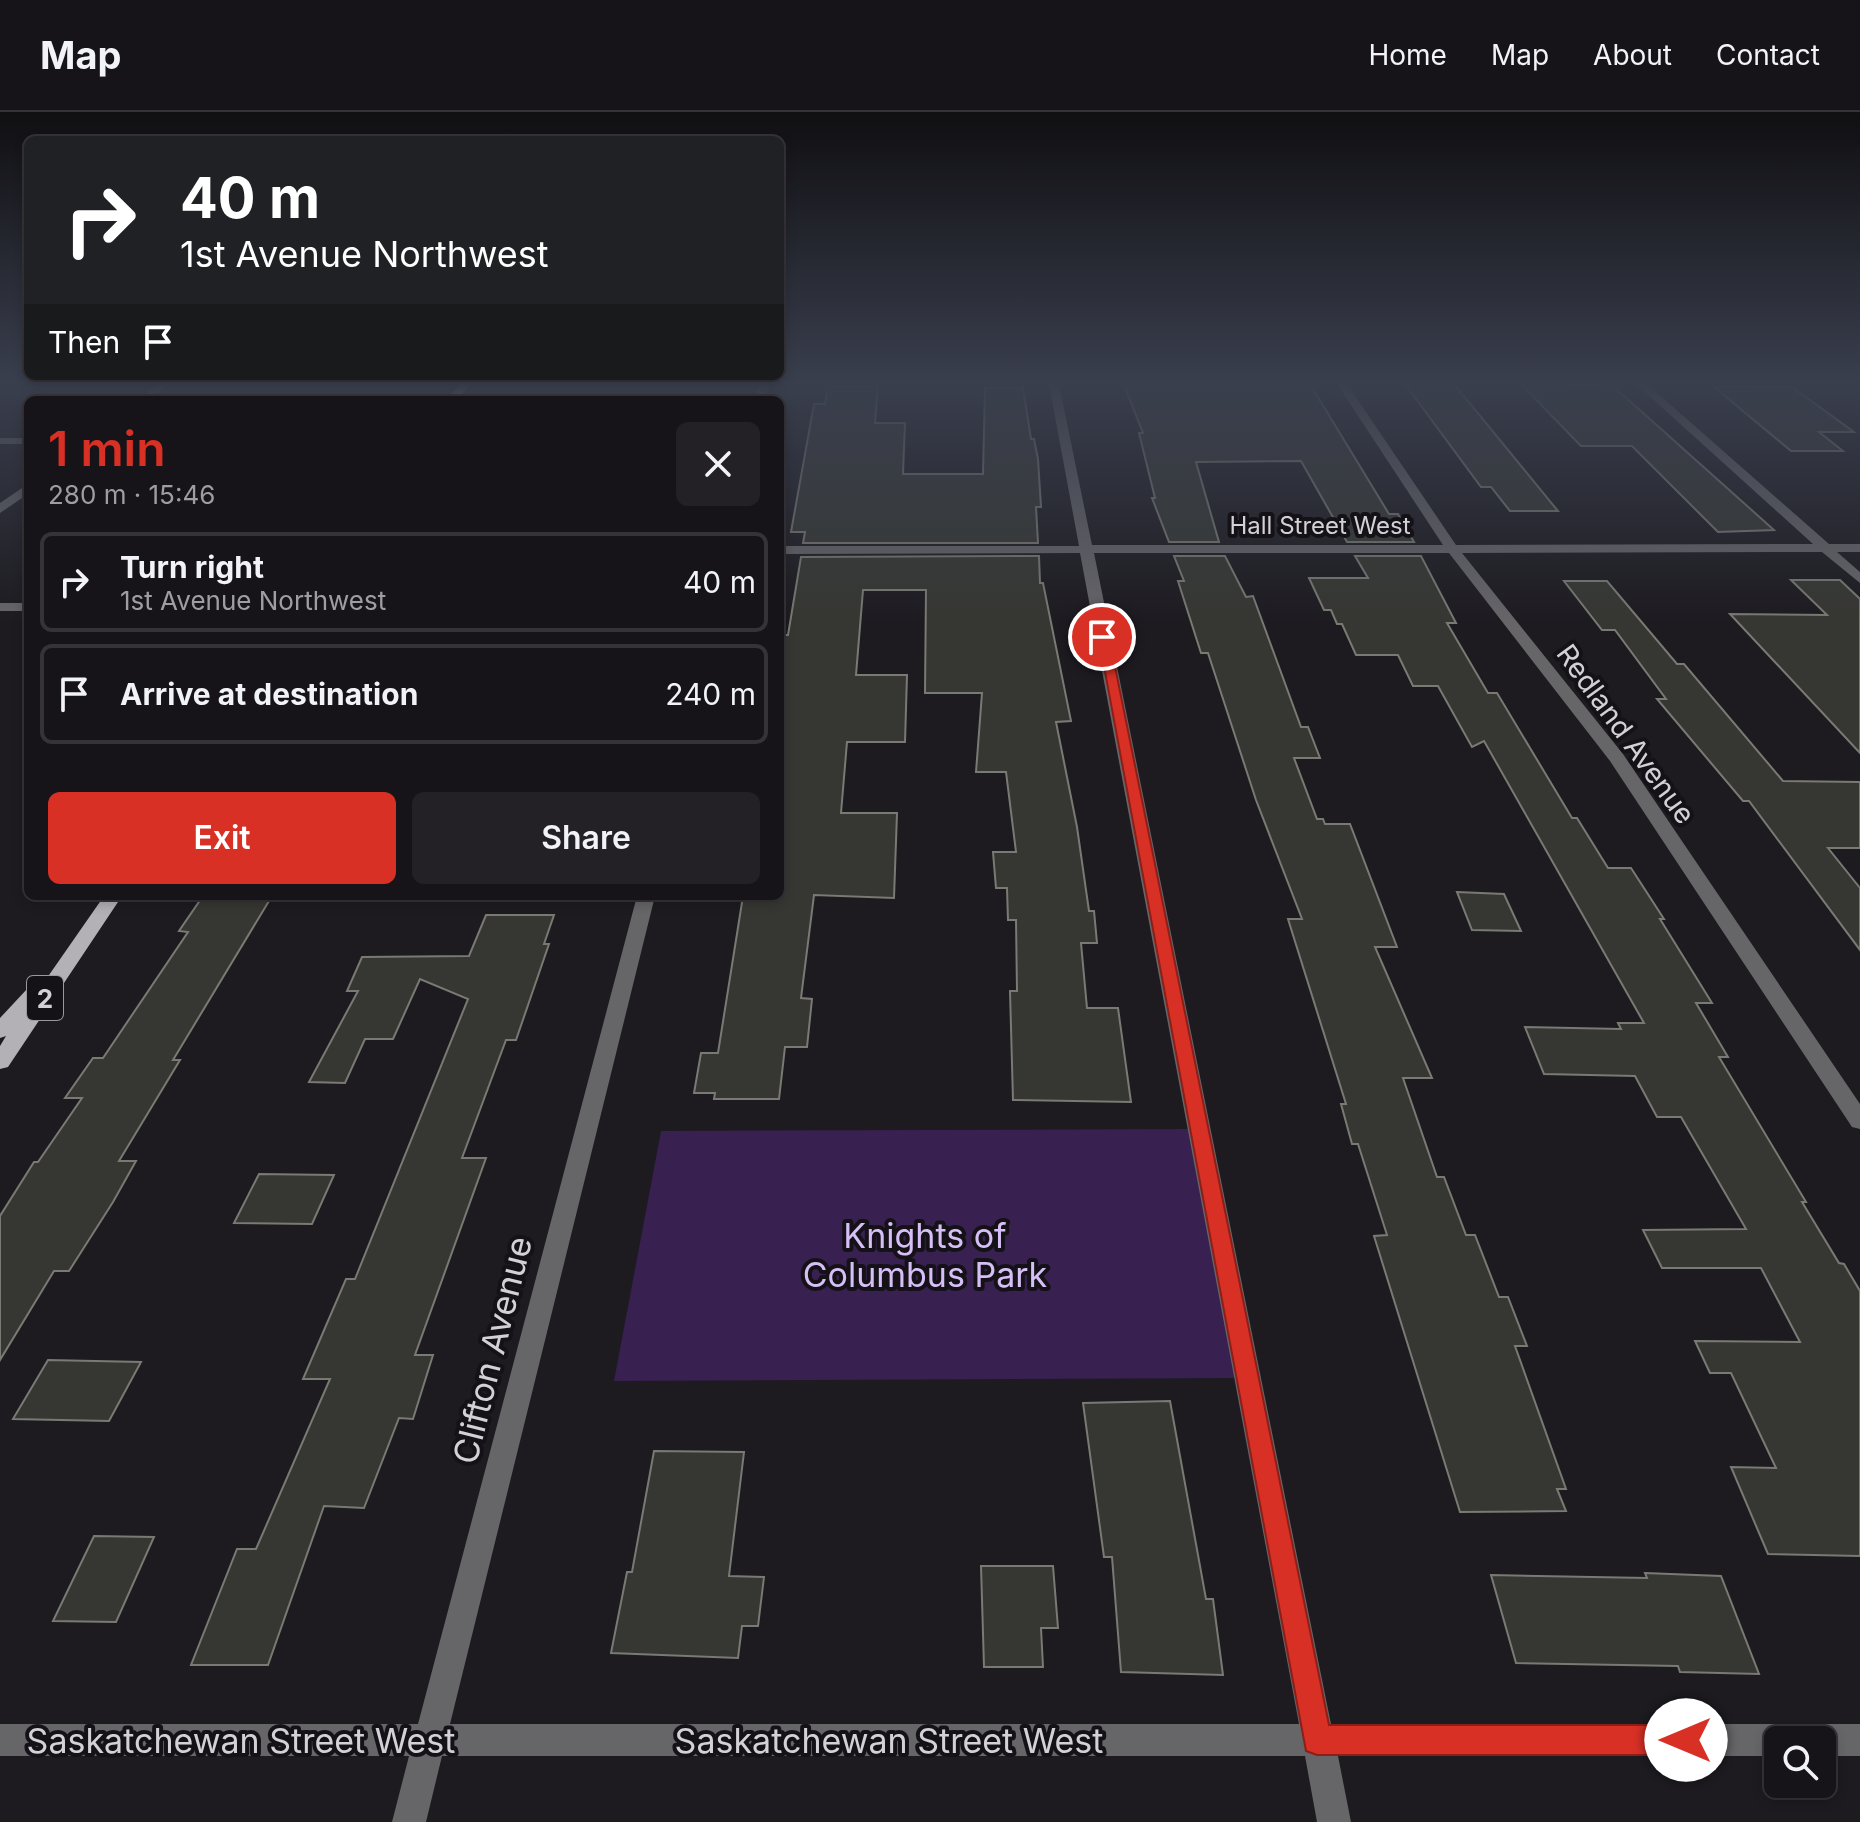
<!DOCTYPE html>
<html lang="en">
<head>
<meta charset="utf-8">
<style>
	body { margin:0; font-family:Inter,sans-serif; background:#232125; color:#f1f3f6; height:100vh; display:flex; flex-direction:column; font-size:30px; white-space:nowrap }
	* { box-sizing:border-box; margin:0 }
	p { font-size:26px; color:#9e9ea2 }
	.icon { flex:none; width:44px; height:44px; fill:none; stroke:currentColor; stroke-width:2; stroke-linecap:round; stroke-linejoin:round }
	.map { position:relative; flex:1; overflow:hidden }
	.side { position:absolute; left:24px; top:284px; width:760px; height:504px; display:flex; flex-direction:column; background:#161418; border-radius:12px; box-shadow:0 4px 12px #0003,0 0 0 2px #353337 }
	.side>* { flex:none }
	.banner { position:absolute; left:24px; top:24px; width:760px; height:244px; border-radius:12px; box-shadow:0 4px 12px #0003,0 0 0 2px #353337; background:#202124; color:#fff; overflow:hidden }
	.tools { position:absolute; left:1764px; top:1614px; display:grid; gap:16px }
	.tools a { display:grid; place-items:center; width:72px; height:72px; border-radius:12px; background:#161418; box-shadow:0 4px 12px #0003,0 0 0 2px #353337; font-size:40px }
	.pin { position:absolute; display:grid; place-items:center; width:68px; height:68px; color:#fff; margin:-34px; border:4px solid #fff; border-radius:50%; box-shadow:0 2px 8px #0007 }
	.me { position:absolute; width:88px; margin:-44px; rotate:270deg; stroke-linejoin:round; filter:drop-shadow(0 0 6px #0008) }
	.turn { display:flex; align-items:center; gap:28px; height:168px; padding:0 24px; font-size:36px }
	.turn .icon { width:104px; height:104px; stroke-width:2.5 }
	.turn b { display:block; font-size:56px; line-height:68px }
	.then { display:flex; align-items:center; height:76px; padding:0 24px; background:#0003; gap:16px; font-size:30px }
	.round { display:grid; place-items:center; flex:none; width:84px; height:84px; border-radius:12px; background:#232125 }
	.summary { display:flex; align-items:center; justify-content:space-between; height:136px; padding:0 24px }
	h1 { font-size:48px; font-weight:600; line-height:60px; color:#d93025 }
	.button { display:flex; gap:16px; margin-top:auto; padding:16px 24px }
	.button a { flex:1; height:92px; border-radius:12px; background:#d93025; color:#fff; font-size:32px; font-weight:600; line-height:92px; text-align:center }
	.button a+a { background:#232125; color:#f1f3f6 }
	ul { padding:0; list-style:none }
	li { display:flex; align-items:center; gap:24px; height:100px; margin:0 16px 12px; padding:0 8px; border:4px solid #353337; border-radius:12px }
	li div { flex:1 }
	li b { display:block; font-size:30px }
	li em { font-style:normal }
	header { display:flex; align-items:center; gap:48px; box-sizing:border-box; height:112px; padding:0 40px; background:#161418; border-bottom:2px solid #353337 }
	header strong { font-size:38px }
	nav { display:flex; gap:44px; margin-inline-start:auto; font-size:28px }
	.map>svg:first-child { display:block }
</style>
</head>
<body>
<header>
<strong>Map</strong>
<nav><a>Home</a><a>Map</a><a>About</a><a>Contact</a></nav>
</header>
<div class="map">
<svg width="1860" height="1710" viewBox="0 0 1860 1710">
	<rect width="100%" height="100%" fill="#1d1b20"/>
	<polygon fill="#382050" points="1188,1017 1236,1266 614,1269 661,1019"/>
	<g fill="#363732" stroke="#797a73" stroke-width="2">
		<polygon points="1310,272 1389,402 1398,402 1414,430 1347,430 1301,349 1196,350 1219,430 1169,430 1152,386 1155,386 1139,321 1143,321 1124,273"/>
		<polygon points="1405,272 1454,272 1558,399 1510,399 1491,375 1481,375"/>
		<polygon points="1521,272 1613,274 1774,418 1718,420 1632,334 1581,334"/>
		<polygon points="828,274 878,274 875,311 905,311 903,362 983,362 985,276 1023,276 1031,327 1034,327 1038,347 1041,395 1036,395 1038,431 803,431 805,420 791,420 814,292 825,292"/>
		<polygon points="1713,274 1792,275 1854,320 1819,320 1843,339 1791,339"/>
		<polygon points="1039,444 1040,471 1043,471 1071,609 1056,610 1077,715 1089,799 1094,799 1097,831 1081,831 1087,896 1118,896 1131,990 1013,988 1010,879 1017,879 1016,808 1008,808 1007,776 996,776 993,740 1016,740 1006,660 976,660 982,581 925,581 926,478 863,478 856,563 907,563 905,630 847,630 841,701 897,701 894,786 814,783 801,886 812,887 807,935 785,935 779,987 714,987 715,981 694,981 701,941 718,941 743,784 780,784 780,523 788,523 801,445"/>
		<polygon points="1174,444 1225,444 1246,485 1253,484 1301,615 1308,615 1320,646 1294,646 1317,707 1323,707 1325,712 1350,712 1397,835 1375,835 1432,966 1403,966 1437,1065 1444,1065 1466,1123 1475,1123 1499,1185 1508,1185 1527,1234 1515,1234 1566,1377 1557,1377 1566,1399 1460,1400 1374,1124 1387,1123 1358,1032 1352,1032 1341,992 1346,992 1288,807 1302,807 1256,688 1208,541 1201,541 1178,469 1184,469"/>
		<polygon points="1355,444 1421,444 1456,511 1447,511 1488,581 1497,581 1572,706 1577,706 1608,756 1631,756 1664,807 1660,807 1712,891 1696,891 1728,945 1719,945 1806,1090 1802,1090 1839,1151 1844,1152 1860,1179 1860,1444 1768,1442 1731,1355 1776,1356 1731,1261 1710,1261 1695,1229 1800,1230 1761,1156 1662,1156 1643,1118 1746,1117 1681,1005 1657,1005 1635,964 1544,962 1525,915 1621,917 1618,911 1644,911 1484,629 1472,635 1438,574 1413,574 1398,543 1356,543 1342,512 1337,512 1331,498 1324,498 1309,466 1368,466"/>
		<polygon points="1791,468 1840,468 1860,487 1860,641 1730,502 1827,503"/>
		<polygon points="1564,469 1607,469 1677,552 1684,552 1783,669 1860,670 1860,736 1828,736 1860,776 1860,838 1749,689 1743,689 1657,587 1666,587 1615,518 1602,518"/>
		<polygon points="1457,780 1504,782 1521,819 1472,818"/>
		<polygon points="203,784 272,784 173,948 180,948 119,1049 136,1049 113,1090 69,1159 54,1159 0,1248 0,1104 34,1050 38,1050 82,986 65,986 93,946 103,946 188,820 179,819"/>
		<polygon points="486,803 554,803 544,832 549,832 516,928 506,928 462,1046 486,1046 415,1243 433,1243 413,1307 399,1306 364,1396 324,1394 268,1553 191,1553 237,1437 256,1437 330,1267 303,1267 346,1167 355,1167 468,887 420,867 393,927 365,927 345,971 309,970 358,879 347,879 362,845 469,844"/>
		<polygon points="259,1062 334,1063 312,1112 234,1111"/>
		<polygon points="48,1248 141,1250 109,1309 13,1307"/>
		<polygon points="1170,1289 1206,1487 1213,1487 1223,1563 1121,1560 1112,1445 1104,1445 1083,1291"/>
		<polygon points="654,1339 744,1340 729,1464 764,1465 758,1514 742,1514 738,1546 611,1541 627,1460 632,1460"/>
		<polygon points="94,1424 154,1425 116,1510 53,1509"/>
		<polygon points="981,1454 1053,1454 1058,1516 1041,1516 1043,1555 984,1555"/>
		<polygon points="1645,1461 1721,1464 1759,1562 1680,1560 1678,1554 1516,1551 1491,1463 1647,1466"/>
	</g>
	<g fill="none" stroke-linecap="round" stroke-linejoin="round">
		<g fill="#666568" fill-rule="evenodd">
			<polygon points="158,272 169,272 150,288 138,288"/>
			<polygon points="759,272 769,272 764,288 754,288"/>
			<polygon points="1049,272 1059,272 1092,433 1443,433 1337,272 1347,272 1456,433 1813,432 1636,272 1647,272 1829,432 1860,432 1860,440 1837,440 1860,460 1860,471 1822,440 1462,441 1623,642 1860,992 1860,1017 1852,1015 1610,649 1449,441 1094,441 1331,1612 1778,1612 1790,1616 1794,1628 1778,1628 1778,1644 1338,1644 1351,1710 1317,1710 1305,1644 442,1644 426,1710 392,1710 409,1644 0,1644 0,1612 418,1612 637,784 655,784 450,1612 1299,1612 1080,441 780,442 780,434 1079,434"/>
			<rect x="0" y="326" width="28" height="6"/>
			<polygon points="28,372 28,382 0,401 0,391"/>
			<rect x="0" y="491" width="28" height="8"/>
			<polygon points="1822,1612 1860,1612 1860,1644 1822,1644 1822,1628 1806,1628 1810,1616"/>
		</g>
		<g fill="#b3b0b6" fill-rule="evenodd">
			<polygon points="460,272 470,272 458,288 447,288"/>
			<polygon points="104,784 122,784 8,955 0,957 0,934 6,924 0,926 0,906 28,876 40,876"/>
		</g>
	</g>
	<linearGradient id="sky" x2="0" y2="1"><stop stop-color="#100f12"/><stop offset="0.53" stop-color="#3a3f4e"/><stop offset="1" stop-color="#3a3f4e" stop-opacity="0"/></linearGradient>
	<rect width="1860" height="511" fill="url(#sky)"/>
	<polygon fill="#d93025" stroke="#8d1f18" stroke-width="2" points="1098,522 1109,525 1329,1613 1686,1613 1696,1618 1701,1628 1696,1639 1686,1643 1317,1643 1306,1639"/>
	<g text-anchor="middle" dominant-baseline="central" stroke-width="8" stroke-linejoin="round" paint-order="stroke">
		<g font-size="24" fill="#d3d1d5" stroke="#141217">
			<text x="1320" y="413">Hall Street West</text>
		</g>
		<rect fill="#141217" stroke="#9a989c" stroke-width="2" x="27" y="864" width="36" height="44" rx="6"/>
		<g font-size="26" font-weight="bold" fill="#d3d1d5">
			<text x="45" y="886">2</text>
		</g>
		<g font-size="28" fill="#d3d1d5" stroke="#141217">
			<text transform="translate(1626 622) rotate(54)">Redland Avenue</text>
		</g>
		<g font-size="34" fill="#d6bef6" stroke="#141217">
			<text x="925" y="1123">Knights of<tspan x="925" dy="39">Columbus Park</tspan></text>
		</g>
		<g font-size="34" fill="#d3d1d5" stroke="#141217">
			<text transform="translate(492 1238) rotate(-76)">Clifton Avenue</text>
			<text x="241" y="1628">Saskatchewan Street West</text>
			<text x="889" y="1628">Saskatchewan Street West</text>
		</g>
	</g>
</svg>
<div class="tools">
<a><svg class="icon" aria-label="search" viewBox="0 0 24 24"><circle cx="10" cy="10" r="6"/><path d="M15 15l6 6"/></svg></a>
</div>
<div class="pin" style="left:1102px;top:525px;background:#d93025"><svg class="icon" aria-label="arrive" viewBox="0 0 24 24"><path d="M6 21V4h12l-3 4 3 4H6"/></svg></div>
<svg class="me" style="left:1686px;top:1628px" viewBox="-20 -20 40 40"><circle r="19" fill="#fff"/><path d="M0-13L10 11 0 6-10 11z" fill="#d93025"/></svg>
<div class="banner">
<div class="turn"><svg class="icon" aria-label="right" viewBox="0 0 24 24"><path d="M7 20v-9h11M14 6l5 5-5 5"/></svg><div><b>40 m</b>1st Avenue Northwest</div></div>
<div class="then">Then<svg class="icon" aria-label="arrive" viewBox="0 0 24 24"><path d="M6 21V4h12l-3 4 3 4H6"/></svg></div>
</div>
<section class="side">
<div class="summary"><div><h1>1 min</h1><p>280 m · 15:46</p></div><a class="round"><svg class="icon" aria-label="close" viewBox="0 0 24 24"><path d="M6 6l12 12M18 6L6 18"/></svg></a></div>
<ul>
<li><svg class="icon" aria-label="right" viewBox="0 0 24 24"><path d="M7 20v-9h11M14 6l5 5-5 5"/></svg><div><b>Turn right</b><p>1st Avenue Northwest</p></div><em>40 m</em></li>
<li><svg class="icon" aria-label="arrive" viewBox="0 0 24 24"><path d="M6 21V4h12l-3 4 3 4H6"/></svg><div><b>Arrive at destination</b></div><em>240 m</em></li>
</ul>
<div class="button"><a>Exit</a><a>Share</a></div>
</section>
</div>
</body>
</html>
